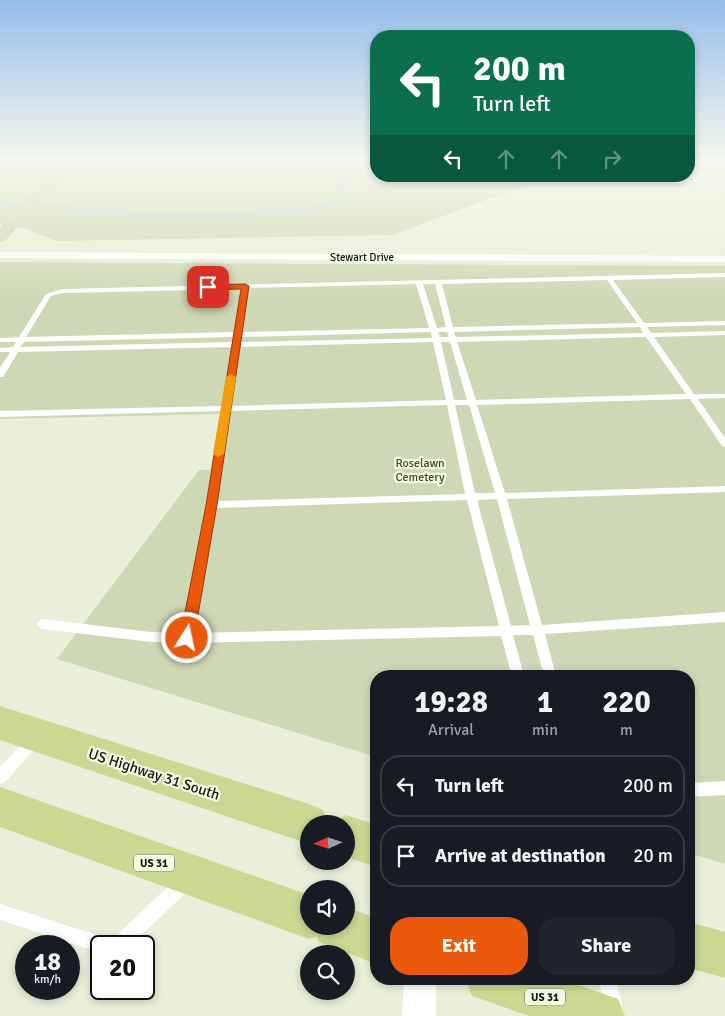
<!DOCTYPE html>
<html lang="en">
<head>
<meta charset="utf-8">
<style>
	body { margin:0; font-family:Signika,sans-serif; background:#20242c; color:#f1f3f6; height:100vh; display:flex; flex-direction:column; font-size:19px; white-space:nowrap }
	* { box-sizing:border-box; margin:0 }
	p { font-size:16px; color:#9ea1a6 }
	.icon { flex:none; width:28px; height:28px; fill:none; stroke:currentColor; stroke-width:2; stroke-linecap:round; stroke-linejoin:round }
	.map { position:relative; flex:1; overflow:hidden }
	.drawer { position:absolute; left:370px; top:670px; width:325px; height:315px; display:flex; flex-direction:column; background:#171b24; border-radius:20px; box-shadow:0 2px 8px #0003 }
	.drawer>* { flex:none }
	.top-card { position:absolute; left:370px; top:30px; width:325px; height:152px; border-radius:20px; box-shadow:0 2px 8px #0003; background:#0b6e4f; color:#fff; overflow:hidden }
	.needle { width:32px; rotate:267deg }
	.controls { position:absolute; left:300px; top:815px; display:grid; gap:10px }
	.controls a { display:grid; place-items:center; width:55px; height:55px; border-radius:50%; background:#171b24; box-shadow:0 2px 8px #0003; font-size:25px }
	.speed { position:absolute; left:15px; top:935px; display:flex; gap:10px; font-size:25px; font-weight:700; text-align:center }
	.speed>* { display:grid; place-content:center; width:65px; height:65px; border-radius:50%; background:#171b24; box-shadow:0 2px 8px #0003; line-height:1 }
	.speed small { font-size:12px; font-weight:400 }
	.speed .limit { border:2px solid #111; border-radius:8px; background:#fff; color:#111 }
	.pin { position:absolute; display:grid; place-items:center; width:42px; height:42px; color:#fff; margin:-21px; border-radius:10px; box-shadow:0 2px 8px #0006 }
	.me { position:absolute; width:55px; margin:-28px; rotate:10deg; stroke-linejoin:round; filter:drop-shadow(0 0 4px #0008) }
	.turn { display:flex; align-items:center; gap:18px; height:105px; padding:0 20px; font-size:22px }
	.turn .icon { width:65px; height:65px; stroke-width:2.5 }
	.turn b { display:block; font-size:35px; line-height:42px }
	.lanes { display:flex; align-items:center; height:48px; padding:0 20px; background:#0003; justify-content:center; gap:25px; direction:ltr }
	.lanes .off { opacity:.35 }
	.eta { display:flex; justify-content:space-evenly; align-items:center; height:85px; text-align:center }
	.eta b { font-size:30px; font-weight:700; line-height:35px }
	.button { display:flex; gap:10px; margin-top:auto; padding:10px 20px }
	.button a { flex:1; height:58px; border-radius:20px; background:#ea580c; color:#fff; font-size:20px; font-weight:700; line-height:58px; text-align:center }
	.button a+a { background:#20242c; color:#f1f3f6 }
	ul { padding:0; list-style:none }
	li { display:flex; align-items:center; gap:15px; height:62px; margin:0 10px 8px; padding:0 10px; border:2px solid #363941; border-radius:20px }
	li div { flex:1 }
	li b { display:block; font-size:19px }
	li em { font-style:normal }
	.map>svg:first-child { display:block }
</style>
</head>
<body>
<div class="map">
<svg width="725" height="1016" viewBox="0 0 725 1016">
	<rect width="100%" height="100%" fill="#e9efd8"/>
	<g fill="#cfd8b5">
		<polygon points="0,160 376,160 376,176 551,176 392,235 57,241 22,228 0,224"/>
		<polygon points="0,262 725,266 725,864 689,853 689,676 376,676 376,757 57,659 199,470 210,470 220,414 0,419"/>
	</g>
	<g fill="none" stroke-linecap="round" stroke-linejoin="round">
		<polygon fill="#becbed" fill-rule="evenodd" points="376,169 376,171 347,175 344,181 345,198 332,206 301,211 213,217 143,216 73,209 0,206 0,204 73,207 143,214 213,215 301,209 330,204 341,198 340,181 345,173"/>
		<g fill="#fff" fill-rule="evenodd">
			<path d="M725,273V277L613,280L644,323L725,321V325L647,327L651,333L725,331V335L654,337L694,394H725V398L698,399L725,438V447L722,446L690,399L477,405L505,493L725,486V492L507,499L542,625L725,612V622L545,634L556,676H544L533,635H513L524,676H512L501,636L187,643L151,642L43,629L39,627L37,624L39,621L43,619L151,632L182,633L206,505L221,411L0,417V411L222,406L232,347L18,352L3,377H0V368L10,352H0V348L13,347L16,342H0V338L19,337L46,294L62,289ZM607,280L637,323L453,327L442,284ZM416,284L429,328L241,332L248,288ZM423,284H435L446,327L437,328ZM241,289L234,332L26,337L51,296L62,293ZM640,327L643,333L456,337L454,332ZM431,332L432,338L240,342L241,337ZM438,332H447L449,337H440ZM233,337V342L20,347L24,342ZM646,337L686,394L476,400L457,342ZM433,342L446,400L231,406L239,347ZM441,342H450L467,400H454ZM447,405L465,494L217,501L230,411ZM455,405H469L495,493H475ZM497,499L530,625L511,626L477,500ZM467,500L499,626L194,633L215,508Z"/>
			<polygon points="35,733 40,735 42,739 40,743 5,782 0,784 0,767 30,735"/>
			<polygon points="725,781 725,795 689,797 689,783"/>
			<polygon points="186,873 192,875 194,881 192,887 130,946 101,946 101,953 0,920 0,904 112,940 180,875"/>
			<polygon points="599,979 616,979 624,1016 606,1016"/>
		</g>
		<g fill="#fff" fill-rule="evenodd">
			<polygon points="0,252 725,256 725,262 0,258"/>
			<polygon points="404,979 436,979 436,1016 402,1016"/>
		</g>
		<polygon fill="#cdd3b2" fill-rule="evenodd" points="65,160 78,160 6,240 0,242 0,228"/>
		<g fill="#cbd891" fill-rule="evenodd">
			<polygon points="0,706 309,804 323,810 329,824 309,824 309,844 0,740"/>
			<polygon points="0,787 309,895 309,926 346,926 346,907 376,918 376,964 319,942 317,936 309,939 0,827"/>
			<polygon points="346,815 376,825 376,867 346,857 346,824 330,824"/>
			<polygon points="689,922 725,932 725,978 689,968"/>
			<polygon points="465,979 561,979 618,999 625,1016 529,1016 472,996"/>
		</g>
	</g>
	<linearGradient id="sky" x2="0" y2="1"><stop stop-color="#97bdea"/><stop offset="0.53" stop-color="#f5f8ed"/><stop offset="1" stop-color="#f5f8ed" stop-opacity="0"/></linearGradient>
	<rect width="725" height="302" fill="url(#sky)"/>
	<polygon fill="#ea580c" stroke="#983908" points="245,284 249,286 217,505 194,638 192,642 182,642 180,638 206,505 241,289 208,290 205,287 208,285"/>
	<polygon fill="#f59e0b" points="231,374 236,377 224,454 218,457 213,454 226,377"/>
	<g text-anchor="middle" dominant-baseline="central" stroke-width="4.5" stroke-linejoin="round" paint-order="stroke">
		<g font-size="11" fill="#15170f" stroke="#f6fde5">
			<text x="362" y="257">Stewart Drive</text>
		</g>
		<g fill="#f6fde5" stroke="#585c4f" stroke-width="1">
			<rect x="134" y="854.5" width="40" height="17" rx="4"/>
			<rect x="525" y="988.5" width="40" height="17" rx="4"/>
		</g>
		<g font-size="11" font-weight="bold" fill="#15170f">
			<text x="154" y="863">US 31</text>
			<text x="545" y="997">US 31</text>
		</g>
		<g font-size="12" fill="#424c13" stroke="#f6fde5">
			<text x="420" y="463">Roselawn<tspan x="420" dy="14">Cemetery</tspan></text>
		</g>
		<g font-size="15" fill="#15170f" stroke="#f6fde5">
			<text transform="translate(154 774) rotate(18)">US Highway 31 South</text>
		</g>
	</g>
</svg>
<div class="controls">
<a><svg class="needle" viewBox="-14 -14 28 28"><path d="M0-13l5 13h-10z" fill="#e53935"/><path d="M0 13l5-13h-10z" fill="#9ea1a6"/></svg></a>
<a><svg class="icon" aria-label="sound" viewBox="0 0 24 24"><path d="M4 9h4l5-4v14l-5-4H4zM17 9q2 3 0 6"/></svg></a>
<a><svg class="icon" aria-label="search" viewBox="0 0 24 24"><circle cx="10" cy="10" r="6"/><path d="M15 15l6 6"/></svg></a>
</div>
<div class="speed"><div>18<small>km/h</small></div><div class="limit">20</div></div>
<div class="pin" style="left:208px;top:287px;background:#d93025"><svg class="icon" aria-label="arrive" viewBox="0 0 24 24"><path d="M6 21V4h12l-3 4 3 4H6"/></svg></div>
<svg class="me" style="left:187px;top:638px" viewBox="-20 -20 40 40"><circle r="17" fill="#ea580c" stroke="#fff" stroke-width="3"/><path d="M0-11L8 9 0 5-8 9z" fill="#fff"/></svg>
<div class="top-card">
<div class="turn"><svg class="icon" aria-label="left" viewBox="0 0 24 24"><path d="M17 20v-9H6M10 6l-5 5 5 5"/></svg><div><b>200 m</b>Turn left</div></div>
<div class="lanes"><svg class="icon" aria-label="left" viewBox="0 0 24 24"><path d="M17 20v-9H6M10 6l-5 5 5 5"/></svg><svg class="icon off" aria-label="ahead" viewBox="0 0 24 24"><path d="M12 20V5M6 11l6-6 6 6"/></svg><svg class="icon off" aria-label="ahead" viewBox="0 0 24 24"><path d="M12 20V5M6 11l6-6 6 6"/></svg><svg class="icon off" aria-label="right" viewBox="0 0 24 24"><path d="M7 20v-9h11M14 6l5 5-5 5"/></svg></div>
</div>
<section class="drawer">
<div class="eta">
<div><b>19:28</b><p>Arrival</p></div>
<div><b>1</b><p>min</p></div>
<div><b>220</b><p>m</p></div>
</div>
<ul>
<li><svg class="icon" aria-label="left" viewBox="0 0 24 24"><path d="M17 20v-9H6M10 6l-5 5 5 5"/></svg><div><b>Turn left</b></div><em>200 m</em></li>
<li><svg class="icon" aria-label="arrive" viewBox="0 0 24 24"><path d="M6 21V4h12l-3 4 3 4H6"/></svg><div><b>Arrive at destination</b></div><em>20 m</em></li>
</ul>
<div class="button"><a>Exit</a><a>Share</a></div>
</section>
</div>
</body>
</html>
